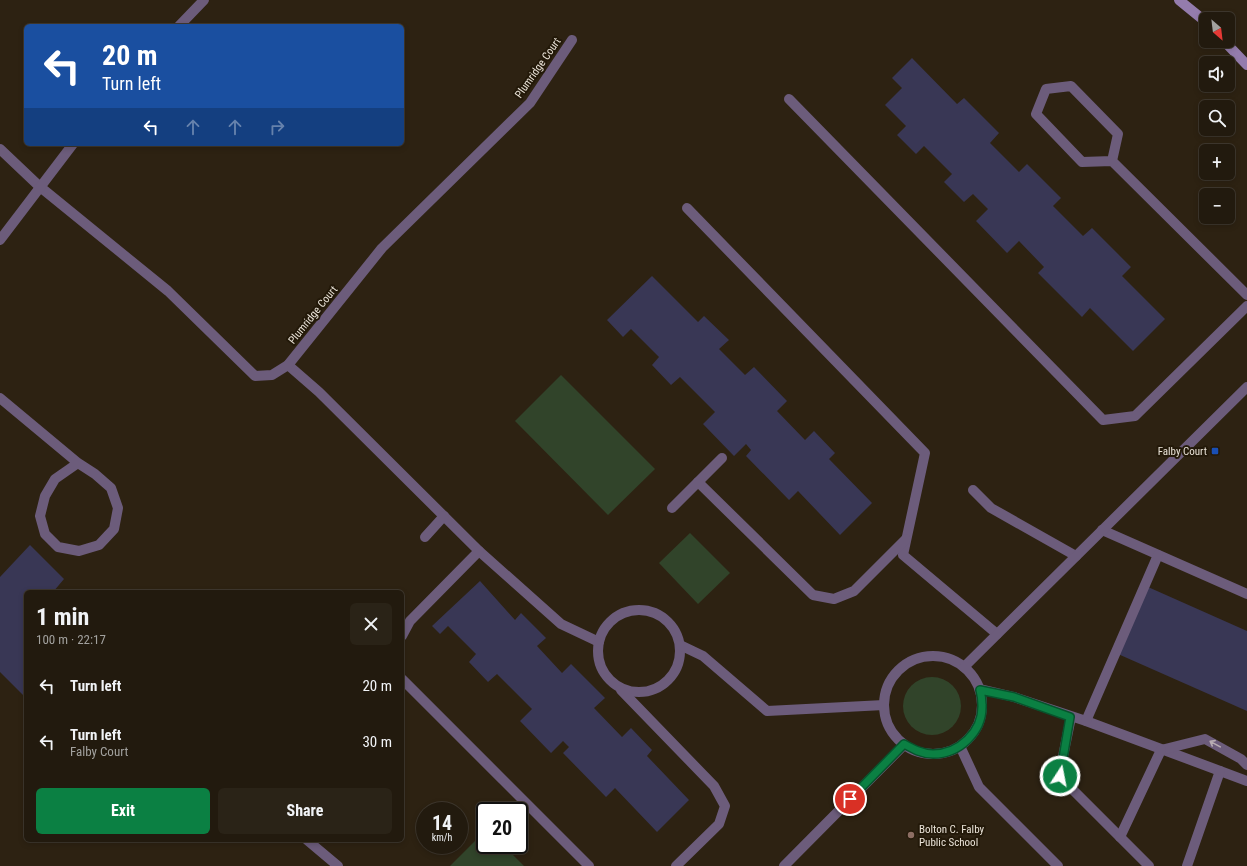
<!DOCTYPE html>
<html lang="en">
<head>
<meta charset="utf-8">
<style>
	body { margin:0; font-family:"Roboto Condensed",sans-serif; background:#2a2317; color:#f1f3f6; height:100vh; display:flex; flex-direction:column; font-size:15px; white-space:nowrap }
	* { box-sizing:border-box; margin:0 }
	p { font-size:13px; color:#a2a19e }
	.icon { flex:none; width:22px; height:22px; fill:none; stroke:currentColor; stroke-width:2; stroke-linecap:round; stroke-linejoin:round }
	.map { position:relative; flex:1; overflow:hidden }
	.details { position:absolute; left:24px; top:590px; width:380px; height:252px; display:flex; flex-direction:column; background:#221a0e; border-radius:6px; box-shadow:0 2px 6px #0003,0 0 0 1px #3f382e }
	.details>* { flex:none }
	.hud { position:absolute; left:24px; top:24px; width:380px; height:122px; border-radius:6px; box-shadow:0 2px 6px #0003,0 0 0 1px #3f382e; background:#1a4fa0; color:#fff; overflow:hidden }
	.needle { width:26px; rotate:152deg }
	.fabs { position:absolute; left:1199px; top:12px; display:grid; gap:8px }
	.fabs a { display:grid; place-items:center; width:36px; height:36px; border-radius:6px; background:#221a0e; box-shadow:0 2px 6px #0003,0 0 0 1px #3f382e; font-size:20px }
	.speed { position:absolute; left:416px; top:802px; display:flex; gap:8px; font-size:20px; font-weight:700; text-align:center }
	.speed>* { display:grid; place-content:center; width:52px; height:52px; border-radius:50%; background:#221a0e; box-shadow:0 2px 6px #0003,0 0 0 1px #3f382e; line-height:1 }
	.speed small { font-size:10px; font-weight:400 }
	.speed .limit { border:2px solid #111; border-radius:6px; background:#fff; color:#111 }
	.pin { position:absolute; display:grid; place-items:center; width:34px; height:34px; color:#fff; margin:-17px; border:2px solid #fff; border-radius:50%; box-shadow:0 1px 4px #0007 }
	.me { position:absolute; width:44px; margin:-22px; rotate:11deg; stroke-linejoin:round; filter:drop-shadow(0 0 3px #0008) }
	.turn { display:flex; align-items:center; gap:14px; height:84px; padding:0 12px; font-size:18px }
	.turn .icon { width:52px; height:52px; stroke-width:2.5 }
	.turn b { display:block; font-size:28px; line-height:34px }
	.lanes { display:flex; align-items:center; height:38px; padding:0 12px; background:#0003; justify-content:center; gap:20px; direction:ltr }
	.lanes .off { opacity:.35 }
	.round { display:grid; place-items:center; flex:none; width:42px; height:42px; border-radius:6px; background:#2a2317 }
	.summary { display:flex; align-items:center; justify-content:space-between; height:68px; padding:0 12px }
	h1 { font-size:24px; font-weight:700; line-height:30px }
	.cta { display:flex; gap:8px; margin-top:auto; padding:8px 12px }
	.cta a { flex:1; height:46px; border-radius:6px; background:#0b8043; color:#fff; font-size:16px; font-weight:700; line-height:46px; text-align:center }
	.cta a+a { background:#2a2317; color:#f1f3f6 }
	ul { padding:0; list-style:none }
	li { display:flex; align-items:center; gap:12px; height:56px; padding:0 12px }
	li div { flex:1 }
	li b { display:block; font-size:15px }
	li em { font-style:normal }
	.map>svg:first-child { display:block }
</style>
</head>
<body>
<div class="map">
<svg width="1247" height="866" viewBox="0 0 1247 866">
	<rect width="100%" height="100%" fill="#2d2212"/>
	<g fill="#31442a">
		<polygon points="561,375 655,469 608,515 515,421"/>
		<polygon points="690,533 730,573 698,604 659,563"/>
		<circle cx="932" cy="706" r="29"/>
		<polygon points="485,831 485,845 503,845 524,866 450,866"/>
	</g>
	<g fill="#393755">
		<polygon points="912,58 957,104 964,98 999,133 990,143 1019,172 1027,164 1061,198 1053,206 1083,236 1092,228 1131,267 1122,276 1165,319 1133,351 1090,308 1082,317 1038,273 1044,267 1019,241 1007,253 976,221 988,209 973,194 964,202 944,182 952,174 924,146 916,154 897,135 906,126 885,105 902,88 892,78"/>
		<polygon points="652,276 698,322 704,316 729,340 719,349 745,375 754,367 787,401 777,411 805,440 814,431 835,453 829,459 872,503 840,535 798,491 789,500 746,456 751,450 746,444 734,456 703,424 715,412 680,377 671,385 652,365 659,357 631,329 623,337 607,320"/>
		<polygon points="30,545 64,579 53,592 26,592 26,698 0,672 0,577"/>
		<polygon points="480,581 515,620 521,613 546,638 537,646 562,673 571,664 605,698 594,708 622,737 631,728 652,750 647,756 689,800 657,832 615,788 606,797 563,753 569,747 563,741 551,753 520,721 532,709 497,674 488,682 469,662 476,654 448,626 440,634 432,626"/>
		<polygon points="1148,587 1247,631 1247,711 1118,654"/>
	</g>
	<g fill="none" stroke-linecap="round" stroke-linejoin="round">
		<g stroke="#6c5c7b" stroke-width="10">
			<polyline points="789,99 1103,420 1135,416 1247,306"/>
			<polyline points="1112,161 1118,134 1071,86 1046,89 1036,114 1082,162 1112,161 1247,295"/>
			<polyline points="687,208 925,453 903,555 997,634"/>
			<polyline points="288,365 319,392 479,551 561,624 599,642"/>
			<polyline points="0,398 78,463 95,474 111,488 118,508 114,529 99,545 79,551 58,547 45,534 40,516 45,496 55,479 78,463"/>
			<polyline points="698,482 813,595 834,599 854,591 906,539"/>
			<polyline points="973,490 991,508 1076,556"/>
			<polyline points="672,508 722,458"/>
			<polyline points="1102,530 1247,594"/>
			<polyline points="425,537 444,516"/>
			<circle cx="639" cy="651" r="41"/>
			<polyline points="402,636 410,621 479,551"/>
			<polyline points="680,645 703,656 767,711 884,705"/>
			<polyline points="402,679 589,866"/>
			<polyline points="980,689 1014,697 1086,721 1247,781"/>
			<polyline points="621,690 714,786 725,806 719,824 676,866"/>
			<polyline points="1071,717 1059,776 1149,866"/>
			<polyline points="1086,721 1158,555"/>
			<polyline points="960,746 979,787 1058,866"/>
			<polyline points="1161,750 1205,739 1241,759 1247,765"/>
			<polyline points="1120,837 1161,750"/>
			<polyline points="784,866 904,745"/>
			<polyline points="1187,866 1220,771"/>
		</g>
		<g stroke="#6c5c7b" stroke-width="10">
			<polyline points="179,26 204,0"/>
			<polyline points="0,149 39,186 168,291 255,376 272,375 288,365 382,248 530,103 572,40"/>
			<polyline points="0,240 73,144"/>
			<circle cx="933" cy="705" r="49"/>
			<polyline points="964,667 1247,387"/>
			<polyline points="307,840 338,866"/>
		</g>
		<g stroke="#947cad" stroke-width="10">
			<polyline points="1179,0 1206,22"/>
			<polyline points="1224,41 1247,65"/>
		</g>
	</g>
	<defs><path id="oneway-shaft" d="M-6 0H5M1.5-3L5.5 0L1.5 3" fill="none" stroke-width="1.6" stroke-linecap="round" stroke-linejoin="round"/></defs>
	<use stroke="#b8adb3" href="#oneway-shaft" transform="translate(1215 744) rotate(-151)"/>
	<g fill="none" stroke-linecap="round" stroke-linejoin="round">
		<defs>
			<path id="route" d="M850,799L904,744C913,749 922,754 933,754C959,754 983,732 982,705C982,700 981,694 980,690L1014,697L1070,717L1060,776"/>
		</defs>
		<use href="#route" stroke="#07532c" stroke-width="10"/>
		<use href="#route" stroke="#0b8043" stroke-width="7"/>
	</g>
	<rect fill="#1a4fb4" stroke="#231909" stroke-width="1.5" x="1211" y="447" width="8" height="8" rx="2"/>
	<circle fill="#8d6e63" stroke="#231909" stroke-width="1.5" cx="911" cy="835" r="4"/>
	<g text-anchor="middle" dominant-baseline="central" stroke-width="4" stroke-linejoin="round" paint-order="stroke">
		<g font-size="11" fill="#eae3d8" stroke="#231909">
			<text transform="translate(538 68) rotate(-55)">Plumridge Court</text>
			<text transform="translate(313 315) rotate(-51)">Plumridge Court</text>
		</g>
		<g font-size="11" fill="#eae3d8" stroke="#231909" text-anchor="end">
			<text x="1207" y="451">Falby Court</text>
			<text x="919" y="829" text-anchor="start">Bolton C. Falby<tspan x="919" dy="13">Public School</tspan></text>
		</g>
	</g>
</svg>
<div class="fabs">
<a><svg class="needle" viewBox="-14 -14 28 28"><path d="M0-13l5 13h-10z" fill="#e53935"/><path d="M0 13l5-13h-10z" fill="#a2a19e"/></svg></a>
<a><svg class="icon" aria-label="sound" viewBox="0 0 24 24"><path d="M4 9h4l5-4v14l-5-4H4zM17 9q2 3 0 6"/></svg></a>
<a><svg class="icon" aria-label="search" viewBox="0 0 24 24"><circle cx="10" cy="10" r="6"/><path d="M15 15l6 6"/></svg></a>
<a>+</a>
<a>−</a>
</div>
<div class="speed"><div>14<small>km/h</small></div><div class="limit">20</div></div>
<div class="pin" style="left:850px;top:799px;background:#d93025"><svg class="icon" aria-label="arrive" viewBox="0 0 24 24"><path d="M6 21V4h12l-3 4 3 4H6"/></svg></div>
<svg class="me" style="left:1060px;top:776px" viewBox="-20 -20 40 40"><circle r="17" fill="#0b8043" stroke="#fff" stroke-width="3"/><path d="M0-11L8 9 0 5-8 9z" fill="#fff"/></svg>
<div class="hud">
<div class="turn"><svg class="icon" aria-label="left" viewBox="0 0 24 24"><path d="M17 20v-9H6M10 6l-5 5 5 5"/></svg><div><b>20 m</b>Turn left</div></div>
<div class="lanes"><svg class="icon" aria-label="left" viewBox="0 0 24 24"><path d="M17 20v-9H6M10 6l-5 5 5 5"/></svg><svg class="icon off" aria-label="ahead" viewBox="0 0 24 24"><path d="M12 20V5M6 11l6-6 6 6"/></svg><svg class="icon off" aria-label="ahead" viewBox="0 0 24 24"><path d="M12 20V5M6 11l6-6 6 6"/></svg><svg class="icon off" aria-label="right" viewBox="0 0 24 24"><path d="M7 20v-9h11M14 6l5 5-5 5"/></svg></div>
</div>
<section class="details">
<div class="summary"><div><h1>1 min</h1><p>100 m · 22:17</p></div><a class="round"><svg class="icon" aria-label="close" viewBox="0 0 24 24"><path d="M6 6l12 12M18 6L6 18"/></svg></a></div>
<ul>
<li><svg class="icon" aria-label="left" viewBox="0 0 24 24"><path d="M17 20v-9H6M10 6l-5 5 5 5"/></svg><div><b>Turn left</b></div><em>20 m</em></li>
<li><svg class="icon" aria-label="left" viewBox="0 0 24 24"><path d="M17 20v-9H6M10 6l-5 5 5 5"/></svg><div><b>Turn left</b><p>Falby Court</p></div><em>30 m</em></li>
</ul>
<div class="cta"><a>Exit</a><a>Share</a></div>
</section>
</div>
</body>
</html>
